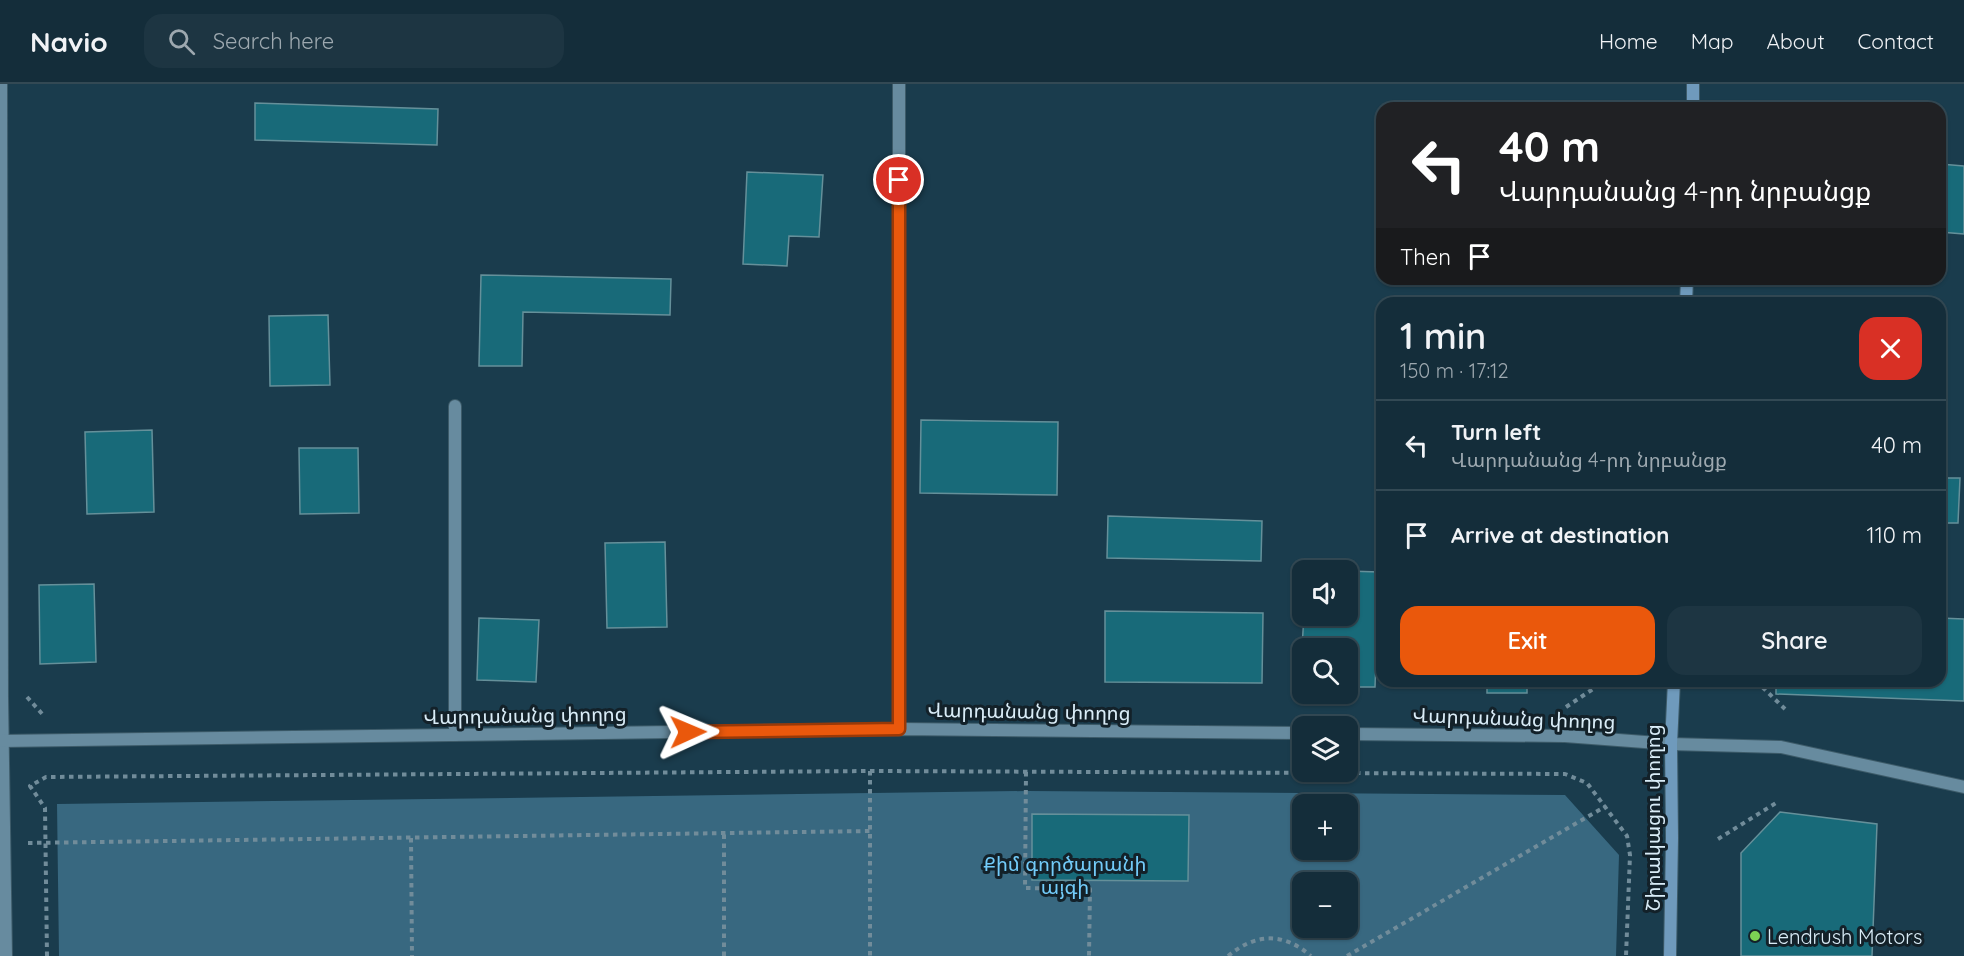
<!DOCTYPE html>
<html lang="en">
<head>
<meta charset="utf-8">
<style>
	body { margin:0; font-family:Quicksand,"Noto Sans Armenian",sans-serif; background:#1d3542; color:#f1f3f6; height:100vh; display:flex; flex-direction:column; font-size:22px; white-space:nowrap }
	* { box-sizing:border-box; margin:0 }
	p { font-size:20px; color:#9da8af }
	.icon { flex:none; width:33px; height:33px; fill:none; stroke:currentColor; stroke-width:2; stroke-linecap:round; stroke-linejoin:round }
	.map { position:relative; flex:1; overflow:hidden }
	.details { position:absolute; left:1376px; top:213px; width:570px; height:390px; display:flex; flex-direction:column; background:#142d3a; border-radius:18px; box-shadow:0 2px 4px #0004,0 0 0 2px #334954 }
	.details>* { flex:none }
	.banner { position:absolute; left:1376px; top:18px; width:570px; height:183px; border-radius:18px; box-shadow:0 2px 4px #0004,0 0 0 2px #334954; background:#202124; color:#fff; overflow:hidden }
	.fabs { position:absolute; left:1292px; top:476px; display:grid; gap:12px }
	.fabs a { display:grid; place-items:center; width:66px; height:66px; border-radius:12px; background:#142d3a; box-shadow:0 2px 4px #0004,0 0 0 2px #334954; font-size:30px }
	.pin { position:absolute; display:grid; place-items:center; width:51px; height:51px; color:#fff; margin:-26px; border:3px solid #fff; border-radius:50%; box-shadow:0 2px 6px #0007 }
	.me { position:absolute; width:66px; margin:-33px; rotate:89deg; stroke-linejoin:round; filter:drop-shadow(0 0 4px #0008) }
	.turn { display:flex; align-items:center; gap:21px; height:126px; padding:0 24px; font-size:27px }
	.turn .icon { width:78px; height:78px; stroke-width:2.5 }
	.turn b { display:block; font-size:42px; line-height:51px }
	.then { display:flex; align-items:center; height:57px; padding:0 24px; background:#0003; gap:12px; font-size:22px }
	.round { display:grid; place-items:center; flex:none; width:63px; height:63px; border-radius:18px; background:#1d3542 }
	.summary { display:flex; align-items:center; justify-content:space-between; height:102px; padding:0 24px }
	h1 { font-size:36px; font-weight:600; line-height:45px }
	.primary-button { display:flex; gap:12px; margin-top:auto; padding:12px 24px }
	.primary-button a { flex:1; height:69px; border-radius:18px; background:#ea580c; color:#fff; font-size:24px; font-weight:600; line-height:69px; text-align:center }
	.primary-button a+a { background:#1d3542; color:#f1f3f6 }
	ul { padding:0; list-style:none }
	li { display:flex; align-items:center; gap:18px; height:90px; padding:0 24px; border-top:2px solid #334954 }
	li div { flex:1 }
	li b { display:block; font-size:22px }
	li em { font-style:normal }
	header { display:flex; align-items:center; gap:36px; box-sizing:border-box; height:84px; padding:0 30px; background:#142d3a; border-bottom:2px solid #334954 }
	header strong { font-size:28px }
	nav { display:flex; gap:33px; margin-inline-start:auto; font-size:21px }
	.search { width:420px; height:54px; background:#1d3542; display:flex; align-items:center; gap:15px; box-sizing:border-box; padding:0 21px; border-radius:18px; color:#9da8af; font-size:22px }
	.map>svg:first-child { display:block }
</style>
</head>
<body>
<header>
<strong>Navio</strong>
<div class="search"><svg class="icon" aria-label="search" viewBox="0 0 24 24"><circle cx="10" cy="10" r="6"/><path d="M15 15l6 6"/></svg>Search here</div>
<nav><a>Home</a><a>Map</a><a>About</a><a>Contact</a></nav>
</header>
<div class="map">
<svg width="1964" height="872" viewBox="0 0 1964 872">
	<rect width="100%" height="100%" fill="#1a3c4d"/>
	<path fill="#386880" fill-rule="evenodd" d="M1026,707L1565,711L1619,771L1616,872H59L57,720ZM1302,720H1347V765H1302ZM1302,798H1347V843H1302Z"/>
	<g fill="#186a79" stroke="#65909a" stroke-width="1.5">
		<polygon points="255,19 438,25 437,61 255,56"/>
		<polygon points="1940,80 1964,82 1964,150 1940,148"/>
		<polygon points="747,88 823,91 819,153 789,152 787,182 743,180"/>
		<polygon points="481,191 671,195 670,231 523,228 522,282 479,282"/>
		<polygon points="328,231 330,301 270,302 269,232"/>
		<polygon points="921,336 1058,338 1057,411 920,409"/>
		<polygon points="152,346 154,428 87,430 85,348"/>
		<polygon points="299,364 358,364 359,429 300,430"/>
		<polygon points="1940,394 1960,394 1958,439 1940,439"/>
		<polygon points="1108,432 1262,437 1261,477 1107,474"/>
		<polygon points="665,458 667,543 607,544 605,459"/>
		<polygon points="1347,487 1379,488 1375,603 1347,603 1347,564 1302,564 1304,531 1347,531"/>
		<polygon points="94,500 96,578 40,580 39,501"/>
		<polygon points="1105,527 1263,529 1262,599 1105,598"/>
		<polygon points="479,534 539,536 536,598 477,596"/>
		<polygon points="1940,534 1964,535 1964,617 1776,610 1776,597 1940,597"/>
		<rect x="1487" y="597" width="40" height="12"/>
		<polygon points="1780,728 1877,740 1872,872 1741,872 1741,769"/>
		<polygon points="1032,730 1189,731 1188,797 1032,796"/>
	</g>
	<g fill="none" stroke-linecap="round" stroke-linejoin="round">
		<defs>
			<g id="street">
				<polyline points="1,0 2,613 6,872"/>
				<polyline points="899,645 899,0"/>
				<polyline points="1347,650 1565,652 1671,660 1781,663 1964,703"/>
				<polyline points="455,651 455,322"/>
				<polyline points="0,657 899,645 1302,649"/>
			</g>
			<g id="secondary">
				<polyline points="1693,24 1693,0"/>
				<polyline points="1686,219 1687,195"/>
				<polyline points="1670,872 1672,754 1671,660 1674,597"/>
			</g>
		</defs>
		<use href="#street" stroke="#3d5b69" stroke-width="14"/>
		<use href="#secondary" stroke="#3d5b69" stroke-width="14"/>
		<g stroke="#718c9a" stroke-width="4" stroke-dasharray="4.5 4.5" stroke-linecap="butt">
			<polyline points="1756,597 1785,625"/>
			<polyline points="27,613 44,632"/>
			<polyline points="1566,623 1605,597"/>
			<polyline points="870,687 870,872"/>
			<polyline points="1026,688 1025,804 1090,805 1089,872"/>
			<polyline points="411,754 412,872"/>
			<polyline points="1718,755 1776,719"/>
			<polyline points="28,759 870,747"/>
			<polyline points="47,872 45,724 30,702 46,693 870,687 1565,690 1587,699 1627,752 1630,771 1626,872"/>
			<polyline points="724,872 724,749"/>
			<path d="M1228,872C1256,849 1283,848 1311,872"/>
			<polyline points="1347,872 1606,722"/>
		</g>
		<use href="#street" stroke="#678b9f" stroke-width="12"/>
		<use href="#secondary" stroke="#6f9abc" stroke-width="12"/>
	</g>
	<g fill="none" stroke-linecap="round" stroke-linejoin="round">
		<defs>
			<polyline id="route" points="688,648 899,645 899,96"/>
		</defs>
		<use href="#route" stroke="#983908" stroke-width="15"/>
		<use href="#route" stroke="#ea580c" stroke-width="10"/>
	</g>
	<circle fill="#7cd154" stroke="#132129" stroke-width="2" cx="1755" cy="852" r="6"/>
	<g text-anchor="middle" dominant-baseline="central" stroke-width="6" stroke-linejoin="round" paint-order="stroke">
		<g font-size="20" fill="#d9ecf7" stroke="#132129">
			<text transform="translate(1029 627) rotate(1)">Վարդանանց փողոց</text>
			<text transform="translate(525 631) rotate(-1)">Վարդանանց փողոց</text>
			<text transform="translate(1514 634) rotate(2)">Վարդանանց փողոց</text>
			<text transform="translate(1652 734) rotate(-90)">Շիրակացու փողոց</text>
		</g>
		<g font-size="20" fill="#72cbf9" stroke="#132129">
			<text x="1065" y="779">Քիմ գործարանի<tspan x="1065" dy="23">այգի</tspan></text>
		</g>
		<g font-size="20" fill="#d9ecf7" stroke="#132129" text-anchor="start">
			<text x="1767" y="852">Lendrush Motors</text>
		</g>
	</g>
</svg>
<div class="fabs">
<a><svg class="icon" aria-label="sound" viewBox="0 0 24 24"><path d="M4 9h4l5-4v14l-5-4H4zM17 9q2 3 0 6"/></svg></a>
<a><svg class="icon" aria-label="search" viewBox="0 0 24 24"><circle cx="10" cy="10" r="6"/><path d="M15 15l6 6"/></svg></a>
<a><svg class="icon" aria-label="layers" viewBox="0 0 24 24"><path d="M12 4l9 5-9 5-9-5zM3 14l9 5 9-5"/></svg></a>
<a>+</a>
<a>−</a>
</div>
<div class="pin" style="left:899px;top:96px;background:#d93025"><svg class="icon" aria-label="arrive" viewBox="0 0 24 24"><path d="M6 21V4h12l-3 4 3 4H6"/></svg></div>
<svg class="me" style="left:688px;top:648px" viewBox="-20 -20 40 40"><path d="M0-17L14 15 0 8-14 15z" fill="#ea580c" stroke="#fff" stroke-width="4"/></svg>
<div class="banner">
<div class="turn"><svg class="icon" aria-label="left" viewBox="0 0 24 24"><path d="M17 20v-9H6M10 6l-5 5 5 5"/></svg><div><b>40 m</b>Վարդանանց 4-րդ նրբանցք</div></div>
<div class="then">Then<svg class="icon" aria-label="arrive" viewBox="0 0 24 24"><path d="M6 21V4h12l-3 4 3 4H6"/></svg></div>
</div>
<section class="details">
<div class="summary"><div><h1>1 min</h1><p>150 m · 17:12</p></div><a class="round" style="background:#d93025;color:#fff"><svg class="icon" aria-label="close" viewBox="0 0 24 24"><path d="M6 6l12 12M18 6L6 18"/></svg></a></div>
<ul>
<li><svg class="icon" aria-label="left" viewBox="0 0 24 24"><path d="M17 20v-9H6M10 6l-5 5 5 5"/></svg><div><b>Turn left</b><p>Վարդանանց 4-րդ նրբանցք</p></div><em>40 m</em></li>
<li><svg class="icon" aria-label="arrive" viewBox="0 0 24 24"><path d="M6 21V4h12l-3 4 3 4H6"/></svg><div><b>Arrive at destination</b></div><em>110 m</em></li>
</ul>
<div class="primary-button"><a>Exit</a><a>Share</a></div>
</section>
</div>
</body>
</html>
